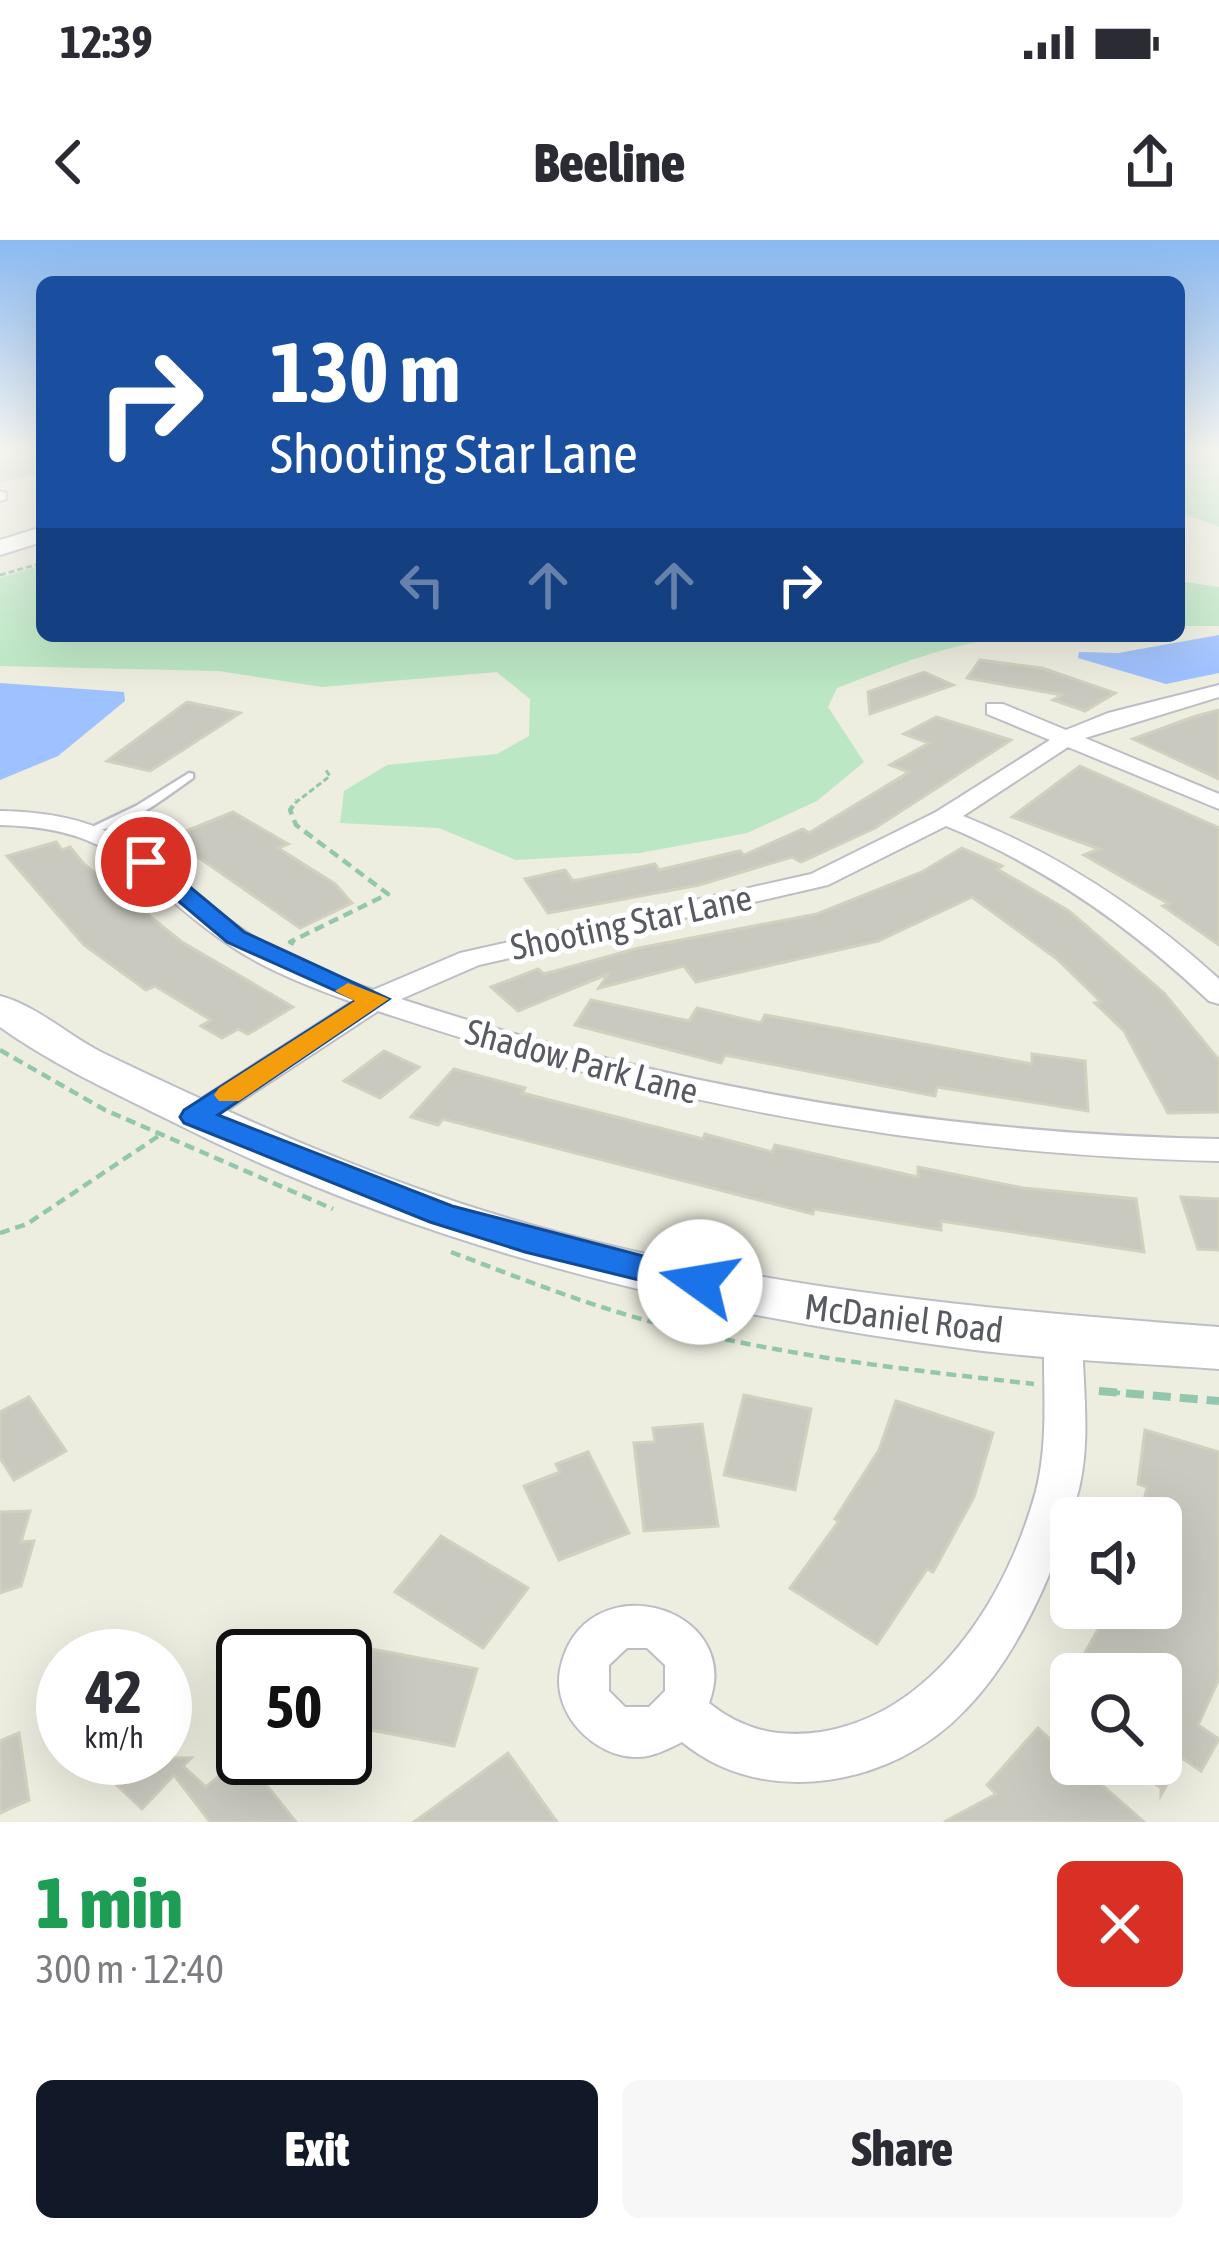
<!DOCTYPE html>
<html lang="en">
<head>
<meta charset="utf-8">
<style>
	body { margin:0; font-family:"Asap Condensed",sans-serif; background:#f7f7f7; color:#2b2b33; height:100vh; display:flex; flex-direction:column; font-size:45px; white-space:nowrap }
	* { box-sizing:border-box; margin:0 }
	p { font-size:39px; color:#7c7c81 }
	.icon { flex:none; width:66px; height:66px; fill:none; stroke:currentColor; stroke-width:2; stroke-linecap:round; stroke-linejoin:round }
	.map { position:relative; height:1582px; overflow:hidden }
	.details { display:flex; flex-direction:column; background:#fff; flex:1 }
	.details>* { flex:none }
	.top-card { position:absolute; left:36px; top:36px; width:1149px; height:366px; border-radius:18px; box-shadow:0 12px 48px #0002; background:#1a4fa0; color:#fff; overflow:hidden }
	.buttons { position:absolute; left:1050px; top:1257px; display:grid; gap:24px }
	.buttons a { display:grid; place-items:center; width:132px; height:132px; border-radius:18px; background:#fff; box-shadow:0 12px 48px #0002; font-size:60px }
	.speed { position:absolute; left:36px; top:1389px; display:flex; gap:24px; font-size:60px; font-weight:700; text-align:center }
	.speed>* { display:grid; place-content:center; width:156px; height:156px; border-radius:50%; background:#fff; box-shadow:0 12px 48px #0002; line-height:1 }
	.speed small { font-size:30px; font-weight:400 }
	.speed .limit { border:6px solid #111; border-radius:18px; background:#fff; color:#111 }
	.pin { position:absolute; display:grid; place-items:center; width:102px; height:102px; color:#fff; margin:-51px; border:6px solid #fff; border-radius:50%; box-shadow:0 3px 12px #0007 }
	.me { position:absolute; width:132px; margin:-66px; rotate:283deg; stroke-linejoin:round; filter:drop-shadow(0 0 9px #0008) }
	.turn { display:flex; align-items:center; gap:42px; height:252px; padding:0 36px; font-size:54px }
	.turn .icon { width:156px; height:156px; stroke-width:2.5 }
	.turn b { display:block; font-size:84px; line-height:102px }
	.lanes { display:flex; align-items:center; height:114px; padding:0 36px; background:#0003; justify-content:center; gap:60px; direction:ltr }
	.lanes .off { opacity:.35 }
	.round { display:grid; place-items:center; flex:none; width:126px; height:126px; border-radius:18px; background:#f7f7f7 }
	.head { display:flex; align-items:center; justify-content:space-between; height:204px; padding:0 36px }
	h1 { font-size:72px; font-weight:800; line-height:90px; color:#1e9e55 }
	.action { display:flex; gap:24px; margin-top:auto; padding:24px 36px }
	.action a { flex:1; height:138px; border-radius:18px; background:#111827; color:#fff; font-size:48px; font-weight:800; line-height:138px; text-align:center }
	.action a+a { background:#f7f7f7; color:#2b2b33 }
	.status { display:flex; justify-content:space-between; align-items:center; height:84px; padding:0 60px; background:#fff; direction:ltr }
	.status svg { height:33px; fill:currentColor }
	header { display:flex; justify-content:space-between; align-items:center; height:156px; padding:0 36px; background:#fff; font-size:54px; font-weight:800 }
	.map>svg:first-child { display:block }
</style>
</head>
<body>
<div class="status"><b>12:39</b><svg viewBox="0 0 49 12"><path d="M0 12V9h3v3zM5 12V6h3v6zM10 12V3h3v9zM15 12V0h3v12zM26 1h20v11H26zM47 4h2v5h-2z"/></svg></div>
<header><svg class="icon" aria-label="back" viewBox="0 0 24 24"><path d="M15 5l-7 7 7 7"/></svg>Beeline<svg class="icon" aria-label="share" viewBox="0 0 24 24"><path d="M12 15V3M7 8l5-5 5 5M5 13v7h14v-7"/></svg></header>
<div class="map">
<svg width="1219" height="1582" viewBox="0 0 1219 1582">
	<rect width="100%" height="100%" fill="#edede0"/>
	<g fill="#bbe7c4">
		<polygon points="1179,210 1219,210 1219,287 1179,272"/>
		<path d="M42,325V396H1111C1076,405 1044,396 1009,398C950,402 892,427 837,448L828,467L864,522L817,561L747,593L640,613L516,620L439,588L340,583L344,551L387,525L497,514L529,496L530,459L497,432L322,447L219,431L0,426V338Z"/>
		<polygon points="1179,341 1219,347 1219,386 1179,386"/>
	</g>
	<g fill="#9ec1ff">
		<polygon points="1219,395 1219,433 1166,444 1078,418 1079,412 1118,413"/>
		<polygon points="0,443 124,452 125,461 58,516 0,540"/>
	</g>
	<g fill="#cac9bf" stroke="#d2d0be" stroke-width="3">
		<polygon points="0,210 42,210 42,231 0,241"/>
		<polygon points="980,420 1042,428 1115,453 1085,471 1053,460 1062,455 967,438"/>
		<polygon points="924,432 953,445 870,474 868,452"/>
		<polygon points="187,462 240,473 150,531 107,521"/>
		<polygon points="1219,470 1219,539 1133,499 1196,476"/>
		<polygon points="936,477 1011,500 875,588 801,622 792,617 699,645 548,673 525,639 565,630 573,641 655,624 659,630 740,611 744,615 803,589 809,593 909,532 890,525 929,503 904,494"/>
		<polygon points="1080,526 1219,588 1219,705 1163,666 1169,664 1084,615 1099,609 1012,577"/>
		<polygon points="233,572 288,604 278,608 335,644 352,663 300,688 175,601 185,597 179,594"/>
		<polygon points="56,602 62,610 70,607 85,625 182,702 293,767 248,794 238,789 222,798 201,786 211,780 155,746 146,750 84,705 7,616"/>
		<polygon points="962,608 1002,626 997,629 1069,671 1164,753 1219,820 1219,872 1168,873 1124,791 1095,763 1101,762 1057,719 972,657 878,701 696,742 684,726 599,748 608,734 518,771 491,747 538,729 544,734 639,708 817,674 922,632"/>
		<polygon points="591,760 689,781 697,768 761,783 765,775 1032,824 1032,814 1085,821 1088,871 937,847 935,856 725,815 721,823 575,785"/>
		<polygon points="384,811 419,827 380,858 344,841"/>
		<polygon points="454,829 525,848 522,853 703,899 705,894 772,912 775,905 918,937 918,927 1023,948 1136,959 1144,1012 941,981 941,990 814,969 813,974 443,879 438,885 411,877"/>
		<polygon points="1181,957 1219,959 1219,1010 1198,1009"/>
		<polygon points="744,1155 811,1169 795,1250 724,1235"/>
		<polygon points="29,1157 66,1211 14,1240 0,1218 0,1172"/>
		<polygon points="896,1161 993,1193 974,1257 933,1332 927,1329 877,1404 790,1348 839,1281 835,1279 879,1210"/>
		<polygon points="702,1184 718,1286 644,1291 634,1203 655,1202 653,1188"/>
		<polygon points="1145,1190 1219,1212 1219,1439 1198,1485 1219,1499 1201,1531 1182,1518 1161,1555 1161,1548 1127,1524 1161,1524 1161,1434 1073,1434 1110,1368 1161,1368 1161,1278 1140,1278 1147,1247 1138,1244"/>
		<polygon points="588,1212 629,1293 559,1320 524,1246 560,1232 556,1224"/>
		<polygon points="30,1271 21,1302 34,1301 21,1346 0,1353 0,1272"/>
		<polygon points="441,1296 528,1348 483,1408 395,1352"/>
		<polygon points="345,1404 477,1429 454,1506 345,1485 353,1453 345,1451"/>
		<polygon points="1038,1488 1071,1518 1071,1524 1078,1524 1144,1582 944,1582 996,1554 987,1545"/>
		<polygon points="19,1493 29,1560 0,1573 0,1501"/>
		<polygon points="508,1513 557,1582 414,1582 458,1550"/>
		<polygon points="243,1516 296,1582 210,1582 174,1535 142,1569 88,1518 191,1518 183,1526 206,1547"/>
	</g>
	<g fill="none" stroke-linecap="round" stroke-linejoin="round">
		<defs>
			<path id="lane" d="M189,533L193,534V538C164,558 128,588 92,591L90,588L136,566Z"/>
			<g id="street">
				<polygon points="0,251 6,253 6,259 0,261"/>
				<path d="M1219,445V457L1085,498L1219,554V569L1068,507L963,576C1059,614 1143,670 1219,739V764L1209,761C1131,687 1046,627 946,586L828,645L479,725L401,759C668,847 938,894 1219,899V921C929,915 652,863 378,771L206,884H184L179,877L184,870L352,762C308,746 263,729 225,702C134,640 124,588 0,585V571C126,573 147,622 240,688C280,716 327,734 373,750L460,713L811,634L936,572L1050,500L987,474V464H1003L1066,490L1108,473Z"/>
				<path d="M1063,1080L1077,1085L1082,1095C1083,1150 1092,1207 1076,1260C1054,1332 1018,1416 965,1470C894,1546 764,1570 682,1502C668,1509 653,1517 637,1517C594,1517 552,1474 560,1430C582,1320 746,1365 709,1463C743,1490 777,1498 821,1492C936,1473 1007,1356 1036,1251C1049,1200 1043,1147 1044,1095L1049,1085ZM627,1408H647L665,1425V1451L649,1467H625L609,1451V1425Z"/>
			</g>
			<g id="secondary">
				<polygon points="42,287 42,302 0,315 0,300"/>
				<path d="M0,756C36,765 69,796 103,813C205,862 306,908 413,947C671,1041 947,1067 1219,1087V1129C1138,1123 1055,1120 975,1110C698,1075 416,1006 167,879C110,851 52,824 0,787Z"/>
			</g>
		</defs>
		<use href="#lane" stroke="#bdbec5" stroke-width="5"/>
		<use href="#street" stroke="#bdbec5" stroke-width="4"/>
		<use href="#secondary" stroke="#bdbfc7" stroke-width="4"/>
		<g stroke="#93c7ad" stroke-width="3" stroke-dasharray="6 3" stroke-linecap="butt">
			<polyline points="0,335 42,323"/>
			<polyline points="295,563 330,536 325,529"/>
		</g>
		<g stroke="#93c7ad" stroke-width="4.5" stroke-dasharray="10 6" stroke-linecap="butt">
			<polyline points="294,704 290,702 388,654 296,585 290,570 297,560"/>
			<polyline points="0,810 105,870 333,969"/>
			<polyline points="0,993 27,984 160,895"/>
			<path d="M451,1012C520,1038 589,1066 660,1084C783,1116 909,1130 1034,1144"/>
			<polyline points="1099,1151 1120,1153"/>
		</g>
		<polyline stroke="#93c7ad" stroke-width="8" stroke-dasharray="18 9" stroke-linecap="butt" points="1099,1151 1219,1161"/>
		<use href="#lane" fill="#fff" fill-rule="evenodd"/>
		<use href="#street" fill="#fff" fill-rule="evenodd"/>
		<use href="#secondary" fill="#fff" fill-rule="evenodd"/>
	</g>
	<linearGradient id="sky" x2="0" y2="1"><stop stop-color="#8ab9f1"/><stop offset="0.49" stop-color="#f7f7f1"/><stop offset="1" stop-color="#f7f7f1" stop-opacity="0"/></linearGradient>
	<rect width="1219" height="432" fill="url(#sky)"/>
	<polygon fill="#1a73e8" stroke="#114b97" stroke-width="3" points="138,617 154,617 244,692 389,759 218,875 452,966 712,1034 717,1042 712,1051 700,1055 525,1012 430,982 184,883 180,877 184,870 356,760 227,702 138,627"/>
	<polygon fill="#f59e0b" points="348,743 389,759 239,861 219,861 214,855 219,848 355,761 335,751"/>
	<g text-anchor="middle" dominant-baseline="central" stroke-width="10" stroke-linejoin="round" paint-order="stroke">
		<g font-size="36" fill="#595b62" stroke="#fff">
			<text transform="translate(631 682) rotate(-12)">Shooting Star Lane</text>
			<text transform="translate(582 821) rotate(15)">Shadow Park Lane</text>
			<text transform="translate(904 1078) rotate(7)">McDaniel Road</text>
		</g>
	</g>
</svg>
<div class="buttons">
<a><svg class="icon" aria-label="sound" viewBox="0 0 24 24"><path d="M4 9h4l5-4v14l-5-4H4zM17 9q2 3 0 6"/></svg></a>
<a><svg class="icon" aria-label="search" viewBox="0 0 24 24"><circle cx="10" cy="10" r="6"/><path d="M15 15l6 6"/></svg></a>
</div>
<div class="speed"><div>42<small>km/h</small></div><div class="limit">50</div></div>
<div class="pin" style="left:146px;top:622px;background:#d93025"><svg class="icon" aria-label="arrive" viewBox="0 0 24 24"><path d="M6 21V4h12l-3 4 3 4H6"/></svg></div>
<svg class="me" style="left:700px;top:1042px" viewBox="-20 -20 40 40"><circle r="19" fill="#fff"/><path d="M0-13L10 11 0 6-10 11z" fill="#1a73e8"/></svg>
<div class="top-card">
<div class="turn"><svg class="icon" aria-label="right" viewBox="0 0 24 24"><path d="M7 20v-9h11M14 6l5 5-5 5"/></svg><div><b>130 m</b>Shooting Star Lane</div></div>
<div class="lanes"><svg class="icon off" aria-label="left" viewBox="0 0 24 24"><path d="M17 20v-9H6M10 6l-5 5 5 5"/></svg><svg class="icon off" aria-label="ahead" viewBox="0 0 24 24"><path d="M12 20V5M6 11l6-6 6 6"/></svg><svg class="icon off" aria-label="ahead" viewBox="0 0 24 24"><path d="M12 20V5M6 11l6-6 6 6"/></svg><svg class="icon" aria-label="right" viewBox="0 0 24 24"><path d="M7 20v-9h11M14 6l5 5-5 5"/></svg></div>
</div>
</div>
<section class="details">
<div class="head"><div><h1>1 min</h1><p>300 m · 12:40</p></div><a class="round" style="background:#d93025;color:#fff"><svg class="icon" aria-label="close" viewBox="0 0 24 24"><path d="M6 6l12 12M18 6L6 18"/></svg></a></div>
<div class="action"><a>Exit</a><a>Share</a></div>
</section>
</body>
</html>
